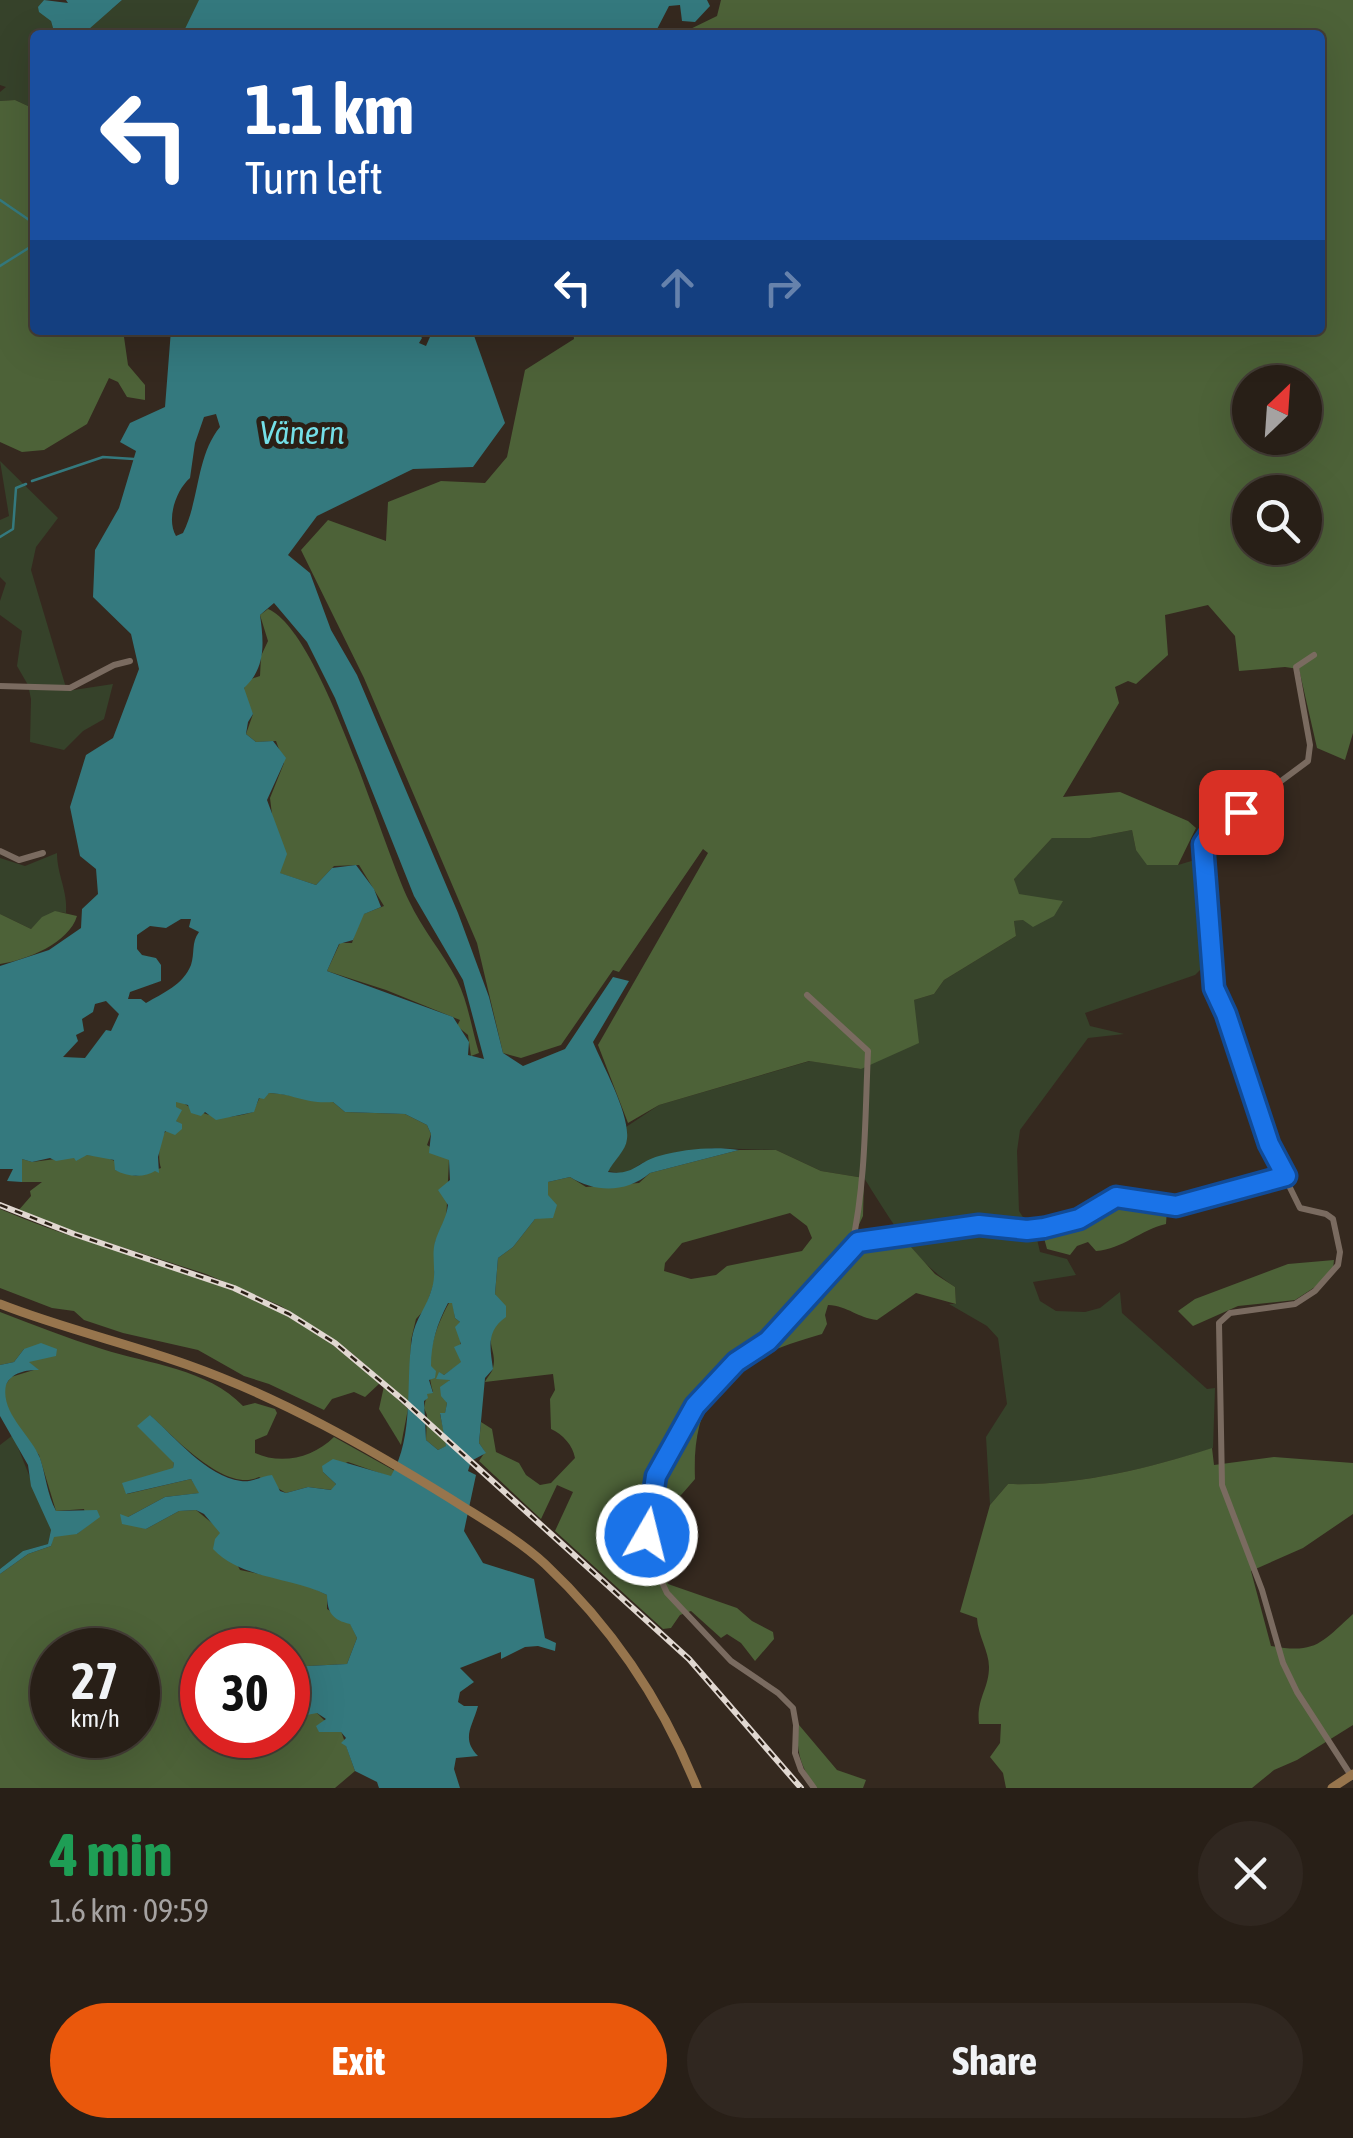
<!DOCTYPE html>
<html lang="en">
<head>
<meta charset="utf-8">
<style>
	body { margin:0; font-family:"Asap Condensed",sans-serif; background:#302720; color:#f1f3f6; height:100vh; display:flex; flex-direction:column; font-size:38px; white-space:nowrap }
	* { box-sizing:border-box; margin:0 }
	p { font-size:32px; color:#a5a2a1 }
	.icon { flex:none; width:55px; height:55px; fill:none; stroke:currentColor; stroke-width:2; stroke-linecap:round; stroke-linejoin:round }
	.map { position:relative; height:1788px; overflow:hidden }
	.drawer { display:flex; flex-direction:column; background:#281f17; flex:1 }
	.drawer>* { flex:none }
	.banner { position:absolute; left:30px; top:30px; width:1295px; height:305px; border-radius:10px; box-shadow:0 10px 40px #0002,0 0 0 2px #443d36; background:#1a4fa0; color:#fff; overflow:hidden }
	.needle { width:65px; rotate:25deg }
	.fabs { position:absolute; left:1232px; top:365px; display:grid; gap:20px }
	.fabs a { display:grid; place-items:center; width:90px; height:90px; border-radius:50%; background:#281f17; box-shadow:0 10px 40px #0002,0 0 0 2px #443d36; font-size:50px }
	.speed { position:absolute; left:30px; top:1628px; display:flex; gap:20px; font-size:50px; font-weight:700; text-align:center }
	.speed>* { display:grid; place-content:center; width:130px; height:130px; border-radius:50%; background:#281f17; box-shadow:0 10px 40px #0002,0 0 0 2px #443d36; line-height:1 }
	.speed small { font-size:25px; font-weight:400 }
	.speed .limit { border:15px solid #d22; background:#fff; color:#111 }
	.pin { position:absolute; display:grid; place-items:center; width:85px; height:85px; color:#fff; margin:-42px; border-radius:20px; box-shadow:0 5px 15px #0006 }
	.me { position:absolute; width:110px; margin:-55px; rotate:8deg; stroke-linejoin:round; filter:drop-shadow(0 0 8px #0008) }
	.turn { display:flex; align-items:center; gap:35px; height:210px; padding:0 50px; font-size:45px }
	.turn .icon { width:130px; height:130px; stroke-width:2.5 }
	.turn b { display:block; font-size:70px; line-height:85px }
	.lanes { display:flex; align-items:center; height:95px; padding:0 50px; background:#0003; justify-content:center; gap:50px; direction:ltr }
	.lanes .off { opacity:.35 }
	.round { display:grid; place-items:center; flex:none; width:105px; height:105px; border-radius:52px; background:#302720 }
	.headline { display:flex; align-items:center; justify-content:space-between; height:170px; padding:0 50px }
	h1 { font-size:60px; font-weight:700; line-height:75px; color:#1e9e55 }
	.button { display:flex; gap:20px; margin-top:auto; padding:20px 50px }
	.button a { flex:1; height:115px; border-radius:60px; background:#ea580c; color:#fff; font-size:40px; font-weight:700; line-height:115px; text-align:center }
	.button a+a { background:#302720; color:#f1f3f6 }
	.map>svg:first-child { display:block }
</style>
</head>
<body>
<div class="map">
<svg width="1353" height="1788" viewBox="0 0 1353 1788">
	<rect width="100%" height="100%" fill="#35291f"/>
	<g fill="#36422a">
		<polygon points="0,0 44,0 39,7 51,21 55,35 112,9 122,0 199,0 200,3 182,35 35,35 35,101 28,106 15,100 0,101 0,92 6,87 0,85"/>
		<polygon points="0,461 58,518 36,547 31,570 67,691 113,684 104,719 83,731 64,750 30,742 31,699 28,685 17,666 22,631 0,615 0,601 6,583 0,577 0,520 9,516"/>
		<path d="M1132,830L1136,850L1178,865L1198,859L1207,963L1195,975L1085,1013L1090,1026L1124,1034L1088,1038L1020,1130L1017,1151L1019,1211L1037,1239L1040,1252L1067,1259L1076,1275L1033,1282L1040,1301L1056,1311L1085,1312L1100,1308L1120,1292L1122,1313L1207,1389L1215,1388L1213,1448C1146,1469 1078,1486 1008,1484L990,1505L986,1437L1007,1404L998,1338L987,1326L949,1304H956L955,1287C913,1260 890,1219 864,1178L821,1171L776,1150L712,1148L642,1163L625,1174L608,1171C617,1156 630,1147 626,1127L659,1105L810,1061L861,1069L914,1000L934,994L944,980L1016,936L1014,921L1022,920L1014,878L1052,838H1090Z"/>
		<path d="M57,853C57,875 68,891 66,913C50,910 42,918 31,929L0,914V858L25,866Z"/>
		<polygon points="13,1435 51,1530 48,1544 23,1551 0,1569 0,1445"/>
	</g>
	<g fill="#4d6238" fill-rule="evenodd">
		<path d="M721,0H1353V733L1345,760L1317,748L1299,669L1285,667L1239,671L1235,636L1208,605L1165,615L1168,655L1136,684L1128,681L1115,687L1119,703L1063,797L1120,792L1188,821L1196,828L1178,865H1147L1136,850L1132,830L1090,838H1052L1014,879L1019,894L1063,901L1054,916L1033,927L1023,920L1014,921L1016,936L944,980L934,994L914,1000L919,1043L861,1069L809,1061L659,1105L628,1123L598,1045L708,853L703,849L619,972L613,970L561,1045L521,1058L503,1053L477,943L364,678L301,550L328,520L386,541L388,502L441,481L485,483L507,457L525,370L574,339L573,330H1320V35H678L717,16ZM1250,382H1305V438H1250ZM1250,492H1305V548H1250Z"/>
		<polygon points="15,100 28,106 35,101 35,330 123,330 128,365 145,385 145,400 127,397 118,382 109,378 87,424 44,450 22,452 0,442 0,101"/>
		<path d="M268,609C321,631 381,843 409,901C422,929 443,953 457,980C468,1002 472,1030 479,1053L471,1056L468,1035L457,1026L460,1020L386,990L327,971L340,943H352L361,915L384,906L359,865L334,866L316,885L279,873L270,798L284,763L276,741L256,742L246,734L253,714L243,698L245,681L260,676L261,656L268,641L260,615Z"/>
		<path d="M55,911L77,916C69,943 27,960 0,964V914L31,929L42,917Z"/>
		<path d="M269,1093C291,1093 310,1103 333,1102L345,1112L405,1114L427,1125L431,1134L427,1145L449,1159L446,1223L435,1242L434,1283L425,1309L416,1319L411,1340L409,1402L348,1350L281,1306L206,1274L78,1233L18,1211L31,1196L30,1191L42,1182H22V1159L32,1162L87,1155L103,1156L117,1162L115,1170L136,1176L161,1168C158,1160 158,1138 166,1131C169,1127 175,1126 179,1123L176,1121V1102C191,1102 177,1100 190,1107C211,1119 231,1119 253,1112L260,1097Z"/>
		<path d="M739,1150H776L821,1171L864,1178L863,1216L854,1235L855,1247L903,1238L935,1274L955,1287L956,1304L916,1293L877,1320C858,1318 848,1306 828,1305L825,1315L827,1324L822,1334C740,1358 691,1381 695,1479C661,1520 637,1529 668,1584L737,1608L752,1621L773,1632L774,1639L755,1661L741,1643L727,1634L721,1638L691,1611L680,1615L671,1628L663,1629L555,1531L573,1492L557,1485L541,1519L479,1461L485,1452L479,1443L481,1422L492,1429L496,1452L519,1463L526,1475L540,1485L551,1483L575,1458C573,1446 563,1434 551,1429L550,1399L555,1390L553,1374L485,1382C487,1377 492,1373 493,1368C498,1349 481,1342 500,1320V1302L495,1294L498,1258L513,1247L535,1219L543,1217L548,1182L570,1177L586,1187L639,1183L650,1173ZM790,1213L807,1226L812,1238L802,1251L727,1266L716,1275L691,1279L664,1271L665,1263L682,1243Z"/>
		<path d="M1123,1199L1167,1209L1166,1224C1140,1230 1123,1249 1096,1251L1088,1242L1077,1246L1070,1255L1047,1249L1044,1238L1038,1230L1082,1220L1108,1204Z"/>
		<path d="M0,1209C87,1247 181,1264 267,1305C308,1325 346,1353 380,1383L365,1397L354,1392L332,1399L324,1410L269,1384L244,1376L198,1350L123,1333L84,1320L74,1311L52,1308L0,1288Z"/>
		<polygon points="1334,1260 1333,1269 1315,1287 1295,1300 1238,1306 1193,1326 1178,1311 1195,1299 1288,1264"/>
		<path d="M449,1303H453L455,1318L460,1322L461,1363L444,1375L439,1373L450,1379L444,1397L447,1403L445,1414H440L447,1446L438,1450L426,1440L427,1415L424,1408L427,1393L433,1392C424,1362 434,1330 449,1303Z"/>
		<path d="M0,1312C34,1325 67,1338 102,1349C149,1364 208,1369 243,1406L255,1403L275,1409L277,1413L267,1435L255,1440V1453C281,1465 313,1458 334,1437L395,1471L391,1477L348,1462L323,1472L336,1484L332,1490L308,1487L286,1493L259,1477C226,1494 173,1436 150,1415L174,1463L173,1469L123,1484L127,1494L191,1479L200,1493L165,1497L128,1517L146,1529L179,1511L196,1510L218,1528L240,1570L303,1583L327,1595V1609L350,1623L357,1638L347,1664L288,1667V1650H202V1735H288V1692L302,1697L296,1711L317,1713L335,1731H341L355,1771L335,1788H0V1574L28,1554L51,1546L57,1519L68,1515L81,1516L86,1522L66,1534H77L88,1525L84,1509L56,1511L39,1455L6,1413L2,1390L11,1377L37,1369L27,1361L24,1349L14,1362L0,1365ZM52,1650H138V1735H52Z"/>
		<polygon points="384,1386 408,1409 401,1445 379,1409"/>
		<path d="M1212,1448L1214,1465L1274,1457L1353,1463V1514L1303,1548L1251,1571L1271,1646C1316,1654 1321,1643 1353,1614V1725L1297,1760L1274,1770L1252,1788H1006L1003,1773L990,1757L1000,1743L1001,1724H979C976,1699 989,1689 989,1667C989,1651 978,1636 977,1618L960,1612L990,1505L1008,1484C1078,1486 1146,1469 1212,1448Z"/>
		<path d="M799,1725L837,1770L866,1780L863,1788H816C801,1767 795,1751 799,1725Z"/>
	</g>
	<g fill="#34797e" fill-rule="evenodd">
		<polygon points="44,0 68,3 66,0 122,0 89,29 55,35 51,21 39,12 38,7"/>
		<polygon points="199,0 707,0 710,6 695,22 682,21 680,5 669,6 654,35 182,35"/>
		<path d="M171,330H416L422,338L419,343L426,346L433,330H472L505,423L473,467L413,469L317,516L288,555L310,573L331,630L357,675L458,913L489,997L503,1053L523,1066L565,1049L613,977L629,981L593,1042C603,1066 630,1114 627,1139C626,1151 613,1161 608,1172C634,1176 637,1162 659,1156C684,1149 714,1146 739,1150L650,1173C626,1193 596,1193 570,1177L548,1182V1195L557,1205L553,1218L535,1219L513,1247L498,1258L495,1294L506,1306V1317C486,1331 490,1347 493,1369L485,1378L479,1443L486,1453L471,1461L468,1471L476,1475L464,1531L483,1563L534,1579L545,1638L556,1643L555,1651L538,1646L525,1647L501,1659V1652L460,1668L474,1682L460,1692L458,1702L464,1706H478C472,1728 461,1738 478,1756L456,1758L454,1769L460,1788H379L377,1782L355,1771L346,1746L341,1743L346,1738L341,1732H319L316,1726L326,1719L317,1713L307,1715L295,1712L302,1698L288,1692V1667L347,1664L357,1638L350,1624C333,1620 327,1613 327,1595C290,1576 243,1580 213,1549L215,1539L220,1533L204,1514L196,1510L179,1511L146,1529L122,1524L120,1514L128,1517L165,1497L199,1493L191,1479L126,1494L122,1483L173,1468L174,1463L137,1426L150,1415C175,1437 206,1476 241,1481C251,1483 261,1476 272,1475L280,1491L286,1493L308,1487L331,1490L336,1484L323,1472L322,1466L333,1459L391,1476C415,1435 405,1383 412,1338C415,1319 427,1307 432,1288C437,1273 431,1256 435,1242C439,1228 446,1220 448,1205L438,1190L450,1180L449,1160L429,1153L431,1134L427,1125L405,1114L345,1112L333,1102C304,1104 295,1094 269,1093L264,1099L259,1098L254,1112L216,1120L205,1112L201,1116L191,1113L188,1105L176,1102V1107L182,1110L176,1121L182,1124V1129L175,1135L165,1131L158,1157L159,1173L155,1171C145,1178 127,1177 115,1170L114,1160L87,1155L76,1161L74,1158L56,1161L50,1158L32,1162L22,1159V1182L7,1181L13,1169H0V966L49,950L81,928L82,909L98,894L96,869L80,856L70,807L86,755L113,738L139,669L131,634L93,597L95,550L119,508L136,451L120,442L130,423L165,407ZM216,414L220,427C196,456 200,499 183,533L176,536C166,519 176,490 190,478L195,443L204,417ZM274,603L307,642L335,698L414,896L463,980L484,1059L468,1055L469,1042L453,1017L327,971L339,944L353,940L364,914L381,907L374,889L356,865L332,868L316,885L280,873L287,854L267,800L286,758L273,741L256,742L246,734L248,722L253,714L244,688C266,668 264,643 260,615ZM181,919H191L189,927L199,932C191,943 195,953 191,965C183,985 163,993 146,1003L141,999H128L130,992L161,981V965L156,958L142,955L137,949V935L150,926L166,928ZM106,1001L119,1014L111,1031L106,1030L85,1058L63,1057L78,1041L76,1035L84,1031L82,1019L93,1012L95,1004ZM448,1303H452L455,1318L460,1322L455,1327L461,1344L454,1347L461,1362L444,1375L439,1372L436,1379L450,1380L440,1387L441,1396L447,1403L445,1413H440L446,1446L438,1450L426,1440L424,1401L428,1398L427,1394L433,1393L429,1380L435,1378L436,1371L431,1366C431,1343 437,1324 448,1303Z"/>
		<path d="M41,1343L57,1349L56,1356L29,1362L39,1370C26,1370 12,1372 6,1385C0,1413 31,1435 40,1458C46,1476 47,1494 56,1511L97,1510L100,1517L77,1534L54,1537L51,1546L28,1554L0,1574V1569L23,1551L48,1544L51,1530L31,1486L28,1465L0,1416V1365L14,1362L24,1349Z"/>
	</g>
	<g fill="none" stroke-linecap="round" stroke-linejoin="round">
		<g stroke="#34797e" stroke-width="2.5">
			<polyline points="0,200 35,224"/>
			<polyline points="0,266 35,244"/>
			<polyline points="32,481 103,457 134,459"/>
			<polyline points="0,537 13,529 16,488 26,484"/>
		</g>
		<g stroke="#7a6b60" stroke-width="6">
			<polyline points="1314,655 1296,667 1310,745 1308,761 1210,834 1205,839 1202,855 1214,988 1226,1014 1269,1145 1300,1208 1326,1214 1333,1219 1340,1252 1338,1265 1315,1291 1295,1304 1230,1313 1219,1323 1222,1485 1262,1590 1283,1663 1297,1692 1352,1777"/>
			<polyline points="0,686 70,688 114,665 130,661"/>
			<polyline points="0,851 19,860 43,853"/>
			<path d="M807,995L868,1051C865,1116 866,1181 852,1245"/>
			<polyline points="814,1788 801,1770 795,1753 796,1725 793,1708 778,1693 731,1661 667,1593 651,1559 646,1525 656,1477 695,1406 737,1362 768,1341 858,1242 979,1225 1043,1228 1079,1219 1116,1197 1126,1196 1176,1206 1286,1176"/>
		</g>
		<g stroke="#97754d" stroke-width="9">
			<path d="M0,1304C61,1328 126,1343 188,1365C281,1398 367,1447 451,1499C482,1519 518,1539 545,1564C611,1626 663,1703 697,1788"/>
			<polyline points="1332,1788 1353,1774"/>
		</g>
		<defs>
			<polyline id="rail" points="0,1205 74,1234 234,1288 289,1314 335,1343 403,1400 689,1659 801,1788"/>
		</defs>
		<use href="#rail" stroke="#e0d7d0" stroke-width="6"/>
		<use href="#rail" stroke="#2b1f15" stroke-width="2.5" stroke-dasharray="8" stroke-linecap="butt"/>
	</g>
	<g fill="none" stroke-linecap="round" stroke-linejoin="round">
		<defs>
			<polyline id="route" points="647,1535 656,1476 695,1406 736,1362 768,1341 858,1242 979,1225 1027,1230 1044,1228 1079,1219 1116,1197 1176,1206 1286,1176 1269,1144 1226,1014 1214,988 1203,844 1210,834 1241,812"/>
		</defs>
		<use href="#route" stroke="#114b97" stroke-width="25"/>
		<use href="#route" stroke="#1a73e8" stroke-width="18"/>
	</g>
	<g text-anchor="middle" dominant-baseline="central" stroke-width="10" stroke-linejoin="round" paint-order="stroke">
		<g font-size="32" font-style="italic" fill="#74dfe7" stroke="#2b1f15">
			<text x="302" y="432">Vänern</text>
		</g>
	</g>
</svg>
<div class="fabs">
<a><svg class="needle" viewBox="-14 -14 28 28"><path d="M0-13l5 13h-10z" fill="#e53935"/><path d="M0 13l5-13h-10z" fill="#a5a2a1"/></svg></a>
<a><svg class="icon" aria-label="search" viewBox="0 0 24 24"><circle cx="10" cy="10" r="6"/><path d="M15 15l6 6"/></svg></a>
</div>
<div class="speed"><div>27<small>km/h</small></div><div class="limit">30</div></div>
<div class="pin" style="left:1241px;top:812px;background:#d93025"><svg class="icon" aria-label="arrive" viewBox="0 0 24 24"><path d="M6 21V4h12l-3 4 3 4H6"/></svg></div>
<svg class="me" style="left:647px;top:1535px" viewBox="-20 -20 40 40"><circle r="17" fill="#1a73e8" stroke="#fff" stroke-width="3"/><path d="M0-11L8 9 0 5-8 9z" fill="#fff"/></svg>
<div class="banner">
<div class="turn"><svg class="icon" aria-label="left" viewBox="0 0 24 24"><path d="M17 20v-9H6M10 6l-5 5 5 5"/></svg><div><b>1.1 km</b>Turn left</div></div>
<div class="lanes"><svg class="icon" aria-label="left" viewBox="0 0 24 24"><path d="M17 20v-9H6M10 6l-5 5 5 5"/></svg><svg class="icon off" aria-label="ahead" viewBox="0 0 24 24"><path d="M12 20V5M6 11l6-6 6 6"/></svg><svg class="icon off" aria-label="right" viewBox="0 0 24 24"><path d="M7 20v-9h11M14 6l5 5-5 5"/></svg></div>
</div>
</div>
<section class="drawer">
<div class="headline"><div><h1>4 min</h1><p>1.6 km · 09:59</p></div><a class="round"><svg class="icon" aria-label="close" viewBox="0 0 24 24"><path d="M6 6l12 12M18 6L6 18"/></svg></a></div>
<div class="button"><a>Exit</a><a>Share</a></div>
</section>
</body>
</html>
